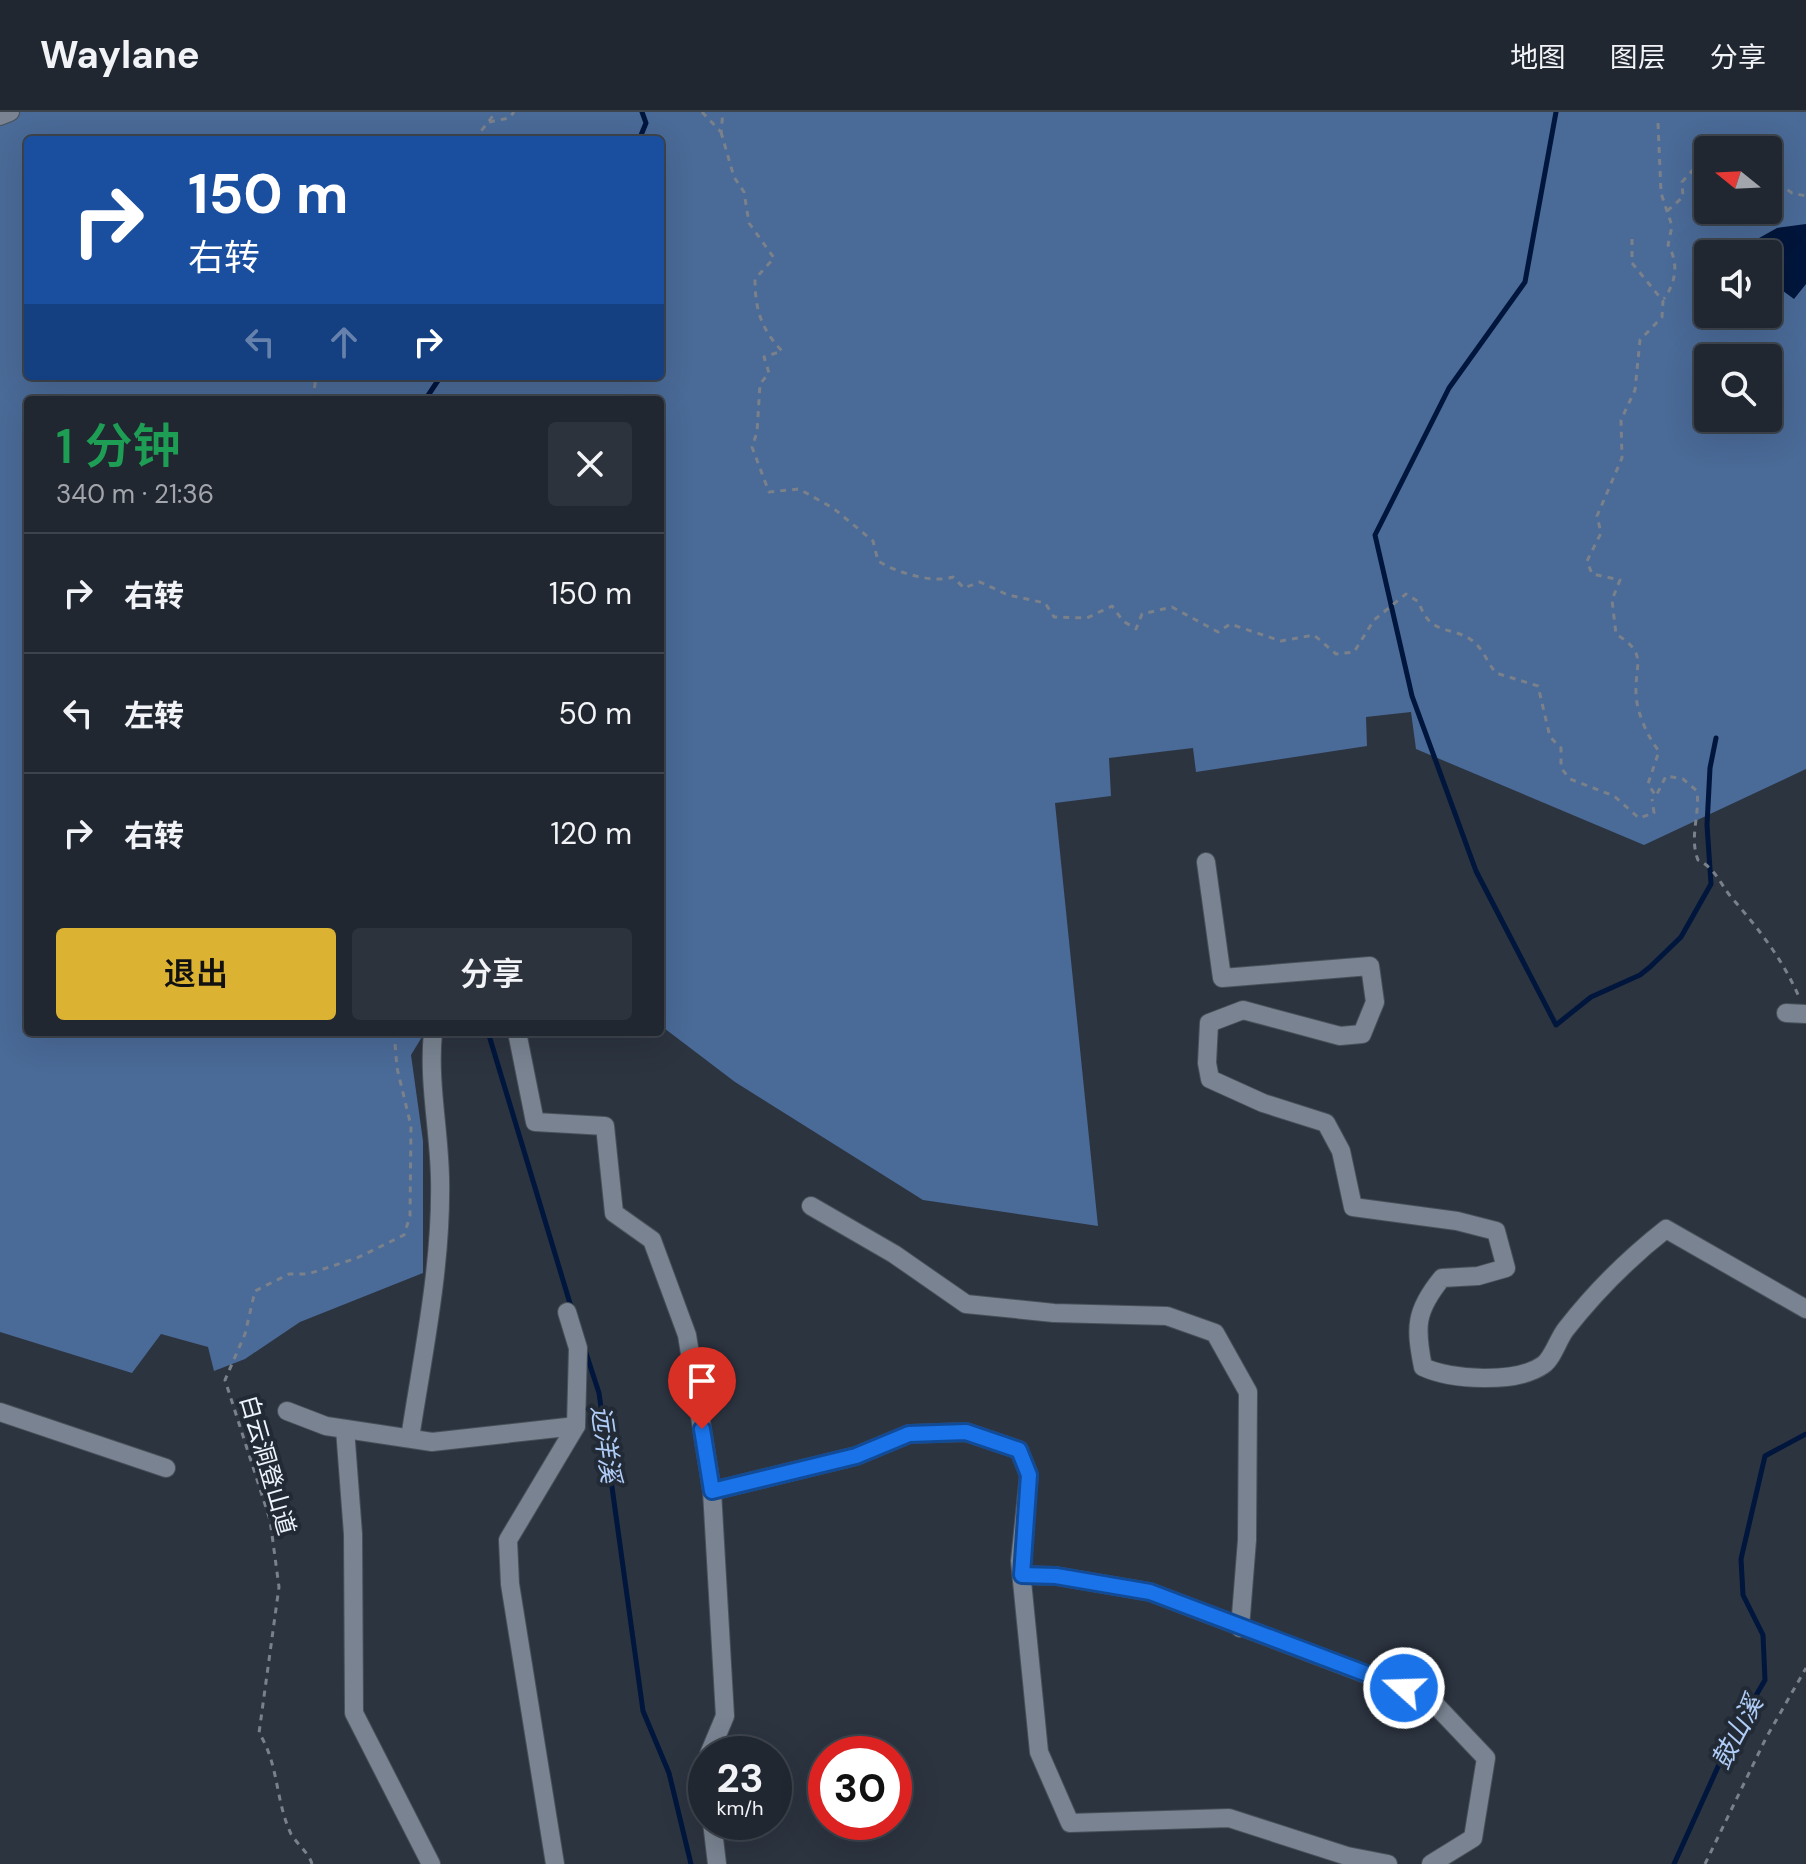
<!DOCTYPE html>
<html lang="zh">
<head>
<meta charset="utf-8">
<style>
	body { margin:0; font-family:"DM Sans","Noto Sans SC",sans-serif; background:#2d333c; color:#f1f3f6; height:100vh; display:flex; flex-direction:column; font-size:30px; white-space:nowrap }
	* { box-sizing:border-box; margin:0 }
	p { font-size:26px; color:#a2a5ab }
	.icon { flex:none; width:44px; height:44px; fill:none; stroke:currentColor; stroke-width:2; stroke-linecap:round; stroke-linejoin:round }
	.map { position:relative; flex:1; overflow:hidden }
	.panel { position:absolute; left:24px; top:284px; width:640px; height:640px; display:flex; flex-direction:column; background:#212730; border-radius:8px; box-shadow:0 8px 32px #0002,0 0 0 2px #3e444c }
	.panel>* { flex:none }
	.top-card { position:absolute; left:24px; top:24px; width:640px; height:244px; border-radius:8px; box-shadow:0 8px 32px #0002,0 0 0 2px #3e444c; background:#1a4fa0; color:#fff; overflow:hidden }
	.needle { width:52px; rotate:288deg }
	.tools { position:absolute; left:1694px; top:24px; display:grid; gap:16px }
	.tools a { display:grid; place-items:center; width:88px; height:88px; border-radius:8px; background:#212730; box-shadow:0 8px 32px #0002,0 0 0 2px #3e444c; font-size:40px }
	.speed { position:absolute; left:688px; top:1624px; display:flex; gap:16px; font-size:40px; font-weight:700; text-align:center }
	.speed>* { display:grid; place-content:center; width:104px; height:104px; border-radius:50%; background:#212730; box-shadow:0 8px 32px #0002,0 0 0 2px #3e444c; line-height:1 }
	.speed small { font-size:20px; font-weight:400 }
	.speed .limit { border:12px solid #d22; background:#fff; color:#111 }
	.pin { position:absolute; display:grid; place-items:center; width:68px; height:68px; color:#fff; margin:-82px -34px; border-radius:50% 50% 50% 0; rotate:-45deg; box-shadow:0 0 8px #0007 }
	.pin .icon { rotate:45deg }
	.me { position:absolute; width:88px; margin:-44px; rotate:290deg; stroke-linejoin:round; filter:drop-shadow(0 0 6px #0008) }
	.turn { display:flex; align-items:center; gap:28px; height:168px; padding:0 32px; font-size:36px }
	.turn .icon { width:104px; height:104px; stroke-width:2.5 }
	.turn b { display:block; font-size:56px; line-height:68px }
	.lanes { display:flex; align-items:center; height:76px; padding:0 32px; background:#0003; justify-content:center; gap:40px; direction:ltr }
	.lanes .off { opacity:.35 }
	.round { display:grid; place-items:center; flex:none; width:84px; height:84px; border-radius:8px; background:#2d333c }
	.headline { display:flex; align-items:center; justify-content:space-between; height:136px; padding:0 32px }
	h1 { font-size:48px; font-weight:600; line-height:60px; color:#1e9e55 }
	.action { display:flex; gap:16px; margin-top:auto; padding:16px 32px }
	.action a { flex:1; height:92px; border-radius:8px; background:#dcb233; color:#111; font-size:32px; font-weight:600; line-height:92px; text-align:center }
	.action a+a { background:#2d333c; color:#f1f3f6 }
	ul { padding:0; list-style:none }
	li { display:flex; align-items:center; gap:24px; height:120px; padding:0 32px; border-top:2px solid #3e444c }
	li div { flex:1 }
	li b { display:block; font-size:30px }
	li em { font-style:normal }
	header { display:flex; align-items:center; gap:48px; box-sizing:border-box; height:112px; padding:0 40px; background:#212730; border-bottom:2px solid #3e444c }
	header strong { font-size:38px }
	nav { display:flex; gap:44px; margin-inline-start:auto; font-size:28px }
	.map>svg:first-child { display:block }
</style>
</head>
<body>
<header>
<strong>Waylane</strong>
<nav><a>地图</a><a>图层</a><a>分享</a></nav>
</header>
<div class="map">
<svg width="1806" height="1752" viewBox="0 0 1806 1752">
	<rect width="100%" height="100%" fill="#2c3440"/>
	<path fill="#4a6a97" fill-rule="evenodd" d="M0,0H1806V657L1644,733L1416,637L1411,600L1366,605L1367,634L1196,660L1193,636L1109,646L1111,684L1055,691L1098,1114L923,1088L735,970L660,913V288H28V920H425L411,943L423,1029V1161L300,1210L245,1247L214,1259L208,1235L161,1222L132,1261L0,1220ZM28,28H660V264H28ZM1708,38H1768V98H1708ZM1708,142H1768V202H1708ZM1708,246H1768V306H1708Z"/>
	<polygon fill="#00163c" points="1806,112 1806,172 1794,187 1768,168 1768,142 1742,142 1743,135 1777,116"/>
	<g fill="none" stroke-linecap="round" stroke-linejoin="round">
		<g stroke="#00163c" stroke-width="5">
			<polyline points="1556,0 1525,170 1449,276 1375,423 1412,584 1476,759 1556,913 1591,885 1640,863 1650,855 1681,825 1711,772 1707,713 1710,656 1716,626"/>
			<polyline points="639,28 646,11 642,0"/>
			<polyline points="425,288 441,264"/>
			<polyline points="488,920 572,1198"/>
			<polyline points="585,1238 599,1281 643,1599 669,1661 691,1752"/>
			<polyline points="1674,1752 1731,1626 1765,1568 1763,1523 1743,1483 1741,1447 1765,1344 1806,1322"/>
		</g>
		<defs>
			<g id="minor">
				<polyline points="0,4 10,0"/>
				<path d="M1206,750L1222,866L1370,854L1375,890L1362,922L1340,924L1243,898L1209,911L1207,951L1210,967L1263,991L1326,1011L1341,1039L1353,1095L1457,1109L1496,1119L1506,1156L1478,1164L1442,1166C1415,1199 1415,1215 1423,1255C1451,1268 1516,1272 1543,1253C1553,1246 1558,1227 1566,1217C1595,1180 1629,1146 1666,1117L1806,1197"/>
				<polyline points="1786,901 1806,902"/>
				<polyline points="517,920 535,1010 605,1014 614,1101 652,1128 687,1223 712,1379 725,1604 709,1642"/>
				<polyline points="811,1094 894,1142 966,1192 1054,1201 1167,1204 1215,1221 1248,1280 1247,1428 1240,1516"/>
				<polyline points="567,1200 578,1236 576,1314"/>
				<polyline points="287,1299 326,1314 432,1330 576,1314 508,1428 510,1472 555,1752"/>
				<polyline points="0,1300 166,1356"/>
				<polyline points="345,1317 353,1422 354,1601 431,1752"/>
				<path d="M410,1326C423,1241 442,1153 440,1066C439,1016 428,970 433,920"/>
				<polyline points="712,1379 856,1344 909,1322 966,1320 1019,1338 1029,1363 1020,1449 1039,1640 1070,1711 1229,1706 1347,1744 1388,1752"/>
				<polyline points="1022,1463 1056,1464 1150,1480 1429,1586 1486,1646 1473,1726 1431,1752"/>
				<polyline points="706,1649 706,1663"/>
				<polyline points="712,1710 717,1752"/>
			</g>
		</defs>
		<use href="#minor" stroke="#48505a" stroke-width="20"/>
		<g stroke="#7a818b" stroke-width="3" stroke-dasharray="6 6" stroke-linecap="butt">
			<polyline points="702,0 721,20 723,0"/>
			<polyline points="489,10 509,6 514,0"/>
			<path d="M1658,11L1661,81L1672,114L1668,133C1679,151 1676,170 1664,187"/>
			<path d="M721,20L734,65L744,80L749,111L774,146L755,167C755,197 761,217 782,239L764,245L769,261L760,272L757,320L752,335L769,380L799,377L833,396L873,429L878,449C896,460 932,472 953,465L964,476L980,470L1008,483L1045,491L1054,505L1087,506L1112,494L1123,509L1136,517L1142,502L1172,495L1218,520L1230,512L1281,529L1314,523L1336,542L1354,540L1374,508L1406,482L1419,490C1430,528 1458,511 1478,534C1485,542 1489,553 1496,561L1538,574L1550,625L1561,636V656L1570,667L1614,684L1639,706L1654,701L1652,687"/>
			<polyline points="474,28 496,0"/>
			<polyline points="1768,64 1792,81 1806,84"/>
			<polyline points="1667,99 1683,85 1682,70 1693,58 1708,62"/>
			<path d="M1632,127V151L1663,189L1662,205L1640,228L1635,278L1621,308L1622,346L1597,404L1601,421L1587,449L1592,462L1620,468L1612,488L1616,522C1648,542 1635,551 1636,581C1636,599 1648,626 1659,639L1648,672L1656,684L1666,664L1683,667L1697,679C1700,703 1689,725 1698,748C1716,757 1719,770 1731,785C1758,816 1782,846 1799,885"/>
			<polyline points="313,288 316,264"/>
			<path d="M312,1752C309,1741 297,1732 291,1722C275,1688 279,1652 259,1621L279,1475L270,1408L225,1268L245,1222L255,1179L289,1162H308L357,1146L404,1123L410,1104L411,1014L397,956L394,920"/>
			<polyline points="1705,1752 1766,1626 1806,1556"/>
		</g>
		<use href="#minor" stroke="#798391" stroke-width="18"/>
	</g>
	<g fill="none" stroke-linecap="round" stroke-linejoin="round">
		<defs>
			<polyline id="route" points="702,1317 712,1379 856,1344 909,1322 966,1320 1019,1338 1029,1363 1022,1463 1056,1464 1150,1480 1404,1576"/>
		</defs>
		<use href="#route" stroke="#114b97" stroke-width="20"/>
		<use href="#route" stroke="#1a73e8" stroke-width="14"/>
	</g>
	<g text-anchor="middle" dominant-baseline="central" stroke-width="8" stroke-linejoin="round" paint-order="stroke">
		<g font-size="24" fill="#eef4fc" stroke="#222a36">
			<text transform="translate(268 1353) rotate(74)">白云洞登山道</text>
		</g>
		<g font-size="26" font-style="italic" fill="#b0cdf7" stroke="#222a36">
			<text transform="translate(606 1332) rotate(82)">远洋溪</text>
			<text transform="translate(1737 1620) rotate(-62)">鼓山溪</text>
		</g>
	</g>
</svg>
<div class="tools">
<a><svg class="needle" viewBox="-14 -14 28 28"><path d="M0-13l5 13h-10z" fill="#e53935"/><path d="M0 13l5-13h-10z" fill="#a2a5ab"/></svg></a>
<a><svg class="icon" aria-label="sound" viewBox="0 0 24 24"><path d="M4 9h4l5-4v14l-5-4H4zM17 9q2 3 0 6"/></svg></a>
<a><svg class="icon" aria-label="search" viewBox="0 0 24 24"><circle cx="10" cy="10" r="6"/><path d="M15 15l6 6"/></svg></a>
</div>
<div class="speed"><div>23<small>km/h</small></div><div class="limit">30</div></div>
<div class="pin" style="left:702px;top:1317px;background:#d93025"><svg class="icon" aria-label="arrive" viewBox="0 0 24 24"><path d="M6 21V4h12l-3 4 3 4H6"/></svg></div>
<svg class="me" style="left:1404px;top:1576px" viewBox="-20 -20 40 40"><circle r="17" fill="#1a73e8" stroke="#fff" stroke-width="3"/><path d="M0-11L8 9 0 5-8 9z" fill="#fff"/></svg>
<div class="top-card">
<div class="turn"><svg class="icon" aria-label="right" viewBox="0 0 24 24"><path d="M7 20v-9h11M14 6l5 5-5 5"/></svg><div><b>150 m</b>右转</div></div>
<div class="lanes"><svg class="icon off" aria-label="left" viewBox="0 0 24 24"><path d="M17 20v-9H6M10 6l-5 5 5 5"/></svg><svg class="icon off" aria-label="ahead" viewBox="0 0 24 24"><path d="M12 20V5M6 11l6-6 6 6"/></svg><svg class="icon" aria-label="right" viewBox="0 0 24 24"><path d="M7 20v-9h11M14 6l5 5-5 5"/></svg></div>
</div>
<section class="panel">
<div class="headline"><div><h1>1 分钟</h1><p>340 m · 21:36</p></div><a class="round"><svg class="icon" aria-label="close" viewBox="0 0 24 24"><path d="M6 6l12 12M18 6L6 18"/></svg></a></div>
<ul>
<li><svg class="icon" aria-label="right" viewBox="0 0 24 24"><path d="M7 20v-9h11M14 6l5 5-5 5"/></svg><div><b>右转</b></div><em>150 m</em></li>
<li><svg class="icon" aria-label="left" viewBox="0 0 24 24"><path d="M17 20v-9H6M10 6l-5 5 5 5"/></svg><div><b>左转</b></div><em>50 m</em></li>
<li><svg class="icon" aria-label="right" viewBox="0 0 24 24"><path d="M7 20v-9h11M14 6l5 5-5 5"/></svg><div><b>右转</b></div><em>120 m</em></li>
</ul>
<div class="action"><a>退出</a><a>分享</a></div>
</section>
</div>
</body>
</html>
